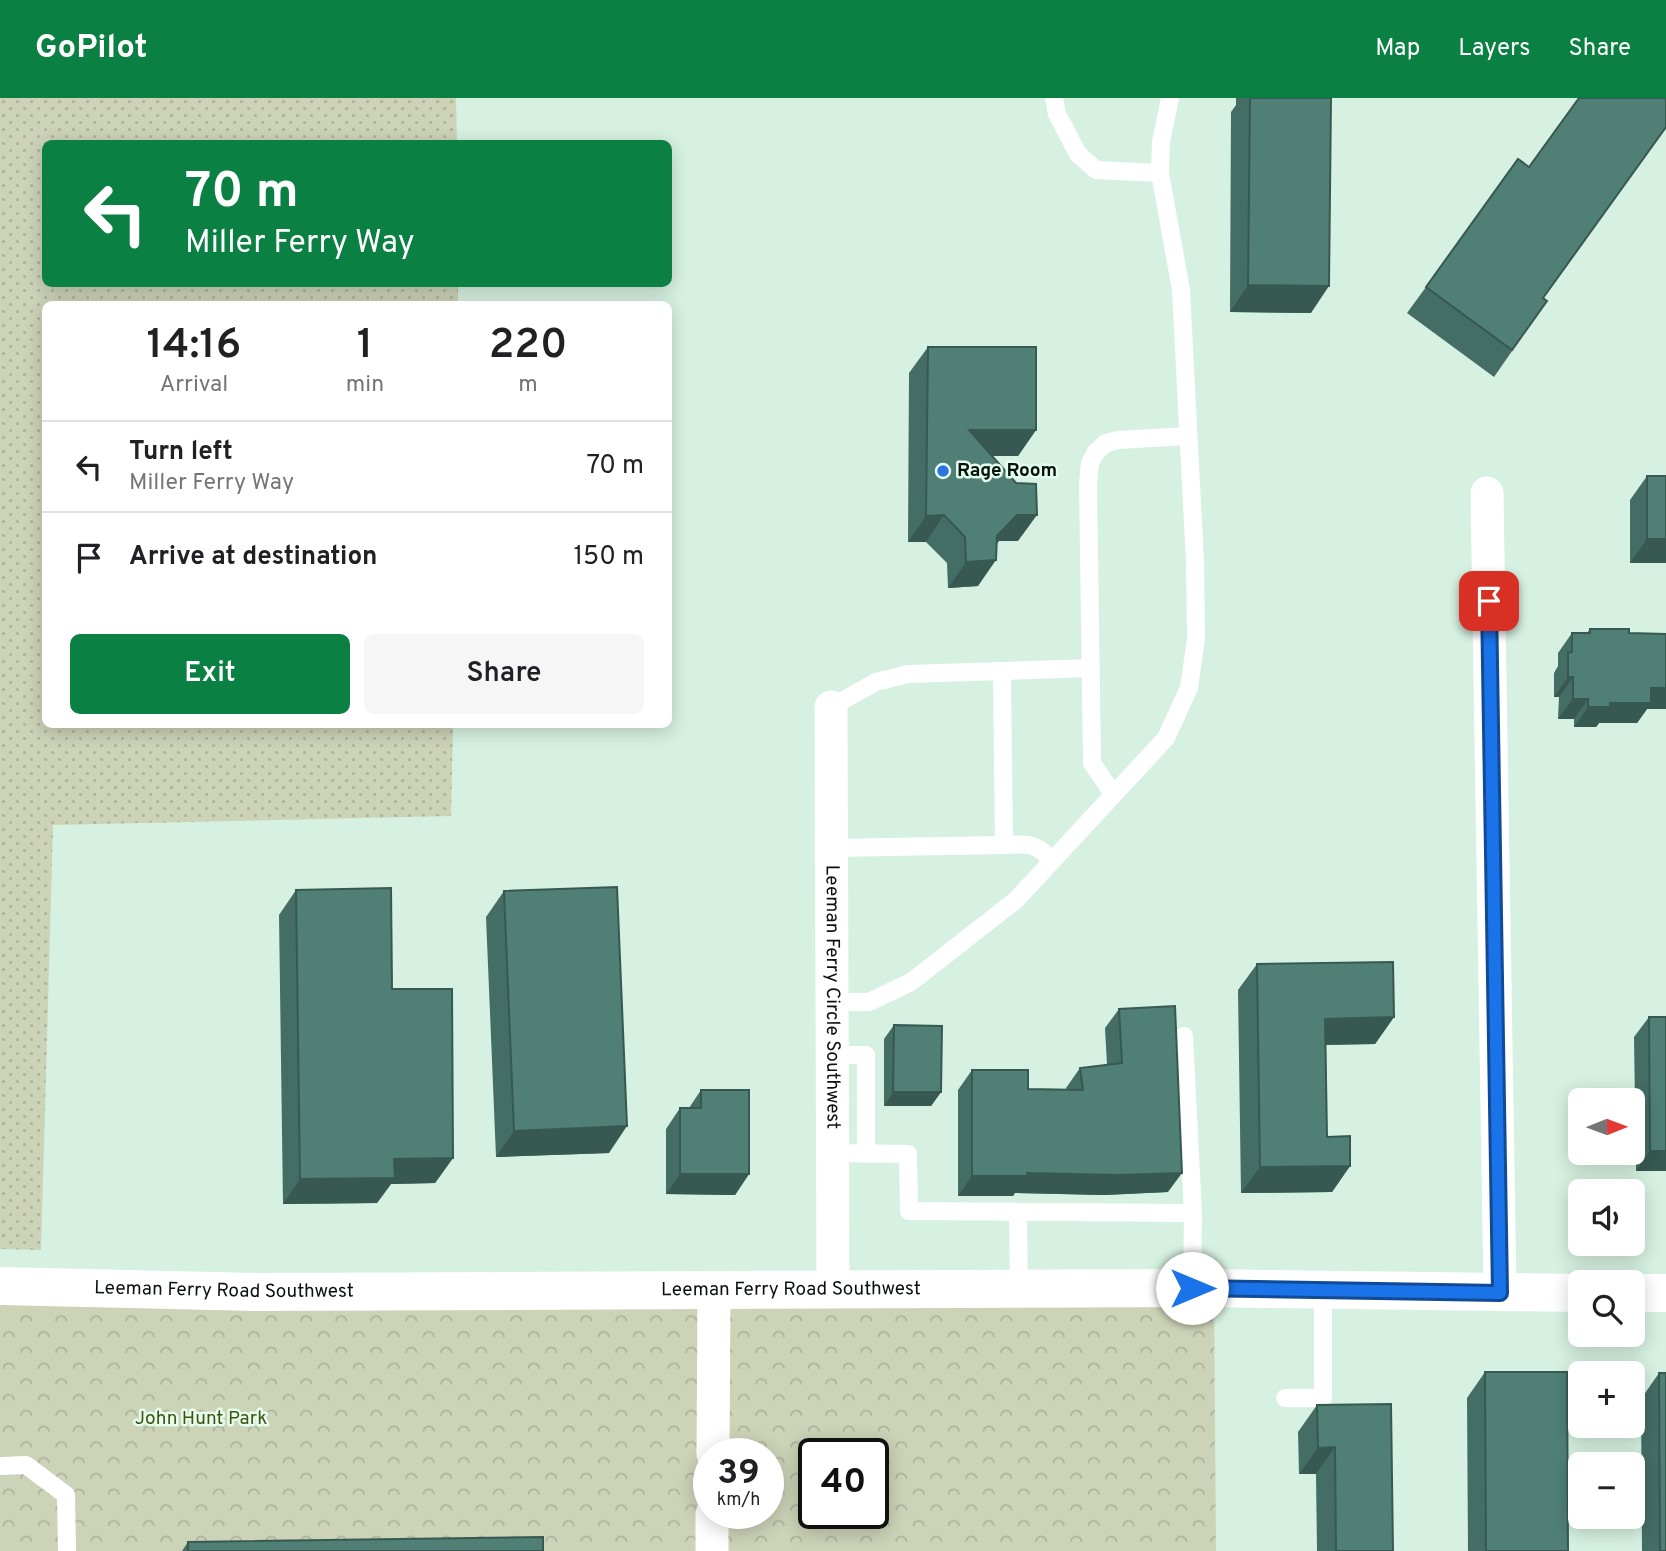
<!DOCTYPE html>
<html lang="en">
<head>
<meta charset="utf-8">
<style>
	body { margin:0; font-family:Overpass,sans-serif; background:#f6f6f6; color:#202124; height:100vh; display:flex; flex-direction:column; font-size:26px; white-space:nowrap }
	* { box-sizing:border-box; margin:0 }
	p { font-size:23px; color:#757577 }
	.icon { flex:none; width:38px; height:38px; fill:none; stroke:currentColor; stroke-width:2; stroke-linecap:round; stroke-linejoin:round }
	.map { position:relative; flex:1; overflow:hidden }
	.side { position:absolute; left:42px; top:203px; width:630px; height:427px; display:flex; flex-direction:column; background:#fff; border-radius:10px; box-shadow:0 4px 18px #0003 }
	.side>* { flex:none }
	.top-card { position:absolute; left:42px; top:42px; width:630px; height:147px; border-radius:10px; box-shadow:0 4px 18px #0003; background:#0b8043; color:#fff; overflow:hidden }
	.needle { width:46px; rotate:89deg }
	.tools { position:absolute; left:1568px; top:990px; display:grid; gap:14px }
	.tools a { display:grid; place-items:center; width:77px; height:77px; border-radius:10px; background:#fff; box-shadow:0 4px 18px #0003; font-size:35px }
	.speed { position:absolute; left:693px; top:1340px; display:flex; gap:14px; font-size:35px; font-weight:700; text-align:center }
	.speed>* { display:grid; place-content:center; width:91px; height:91px; border-radius:50%; background:#fff; box-shadow:0 4px 18px #0003; line-height:1 }
	.speed small { font-size:18px; font-weight:400 }
	.speed .limit { border:4px solid #111; border-radius:10px; background:#fff; color:#111 }
	.pin { position:absolute; display:grid; place-items:center; width:60px; height:60px; color:#fff; margin:-30px; border-radius:14px; box-shadow:0 4px 10px #0006 }
	.me { position:absolute; width:77px; margin:-38px; rotate:90deg; stroke-linejoin:round; filter:drop-shadow(0 0 5px #0008) }
	.turn { display:flex; align-items:center; gap:24px; height:147px; padding:0 28px; font-size:32px }
	.turn .icon { width:91px; height:91px; stroke-width:2.5 }
	.turn b { display:block; font-size:49px; line-height:60px }
	.eta { display:flex; justify-content:space-evenly; align-items:center; height:119px; text-align:center }
	.eta b { font-size:42px; font-weight:600; line-height:49px }
	.cta { display:flex; gap:14px; margin-top:auto; padding:14px 28px }
	.cta a { flex:1; height:80px; border-radius:10px; background:#0b8043; color:#fff; font-size:28px; font-weight:600; line-height:80px; text-align:center }
	.cta a+a { background:#f6f6f6; color:#202124 }
	ul { padding:0; list-style:none }
	li { display:flex; align-items:center; gap:21px; height:91px; padding:0 28px; border-top:2px solid #e0e0e0 }
	li div { flex:1 }
	li b { display:block; font-size:26px }
	li em { font-style:normal }
	header { display:flex; align-items:center; gap:42px; box-sizing:border-box; height:98px; padding:0 35px; background:#0b8043; color:#fff }
	header strong { font-size:33px }
	nav { display:flex; gap:38px; margin-inline-start:auto; font-size:24px }
	.map>svg:first-child { display:block }
</style>
</head>
<body>
<header>
<strong>GoPilot</strong>
<nav><a>Map</a><a>Layers</a><a>Share</a></nav>
</header>
<div class="map">
<svg width="1666" height="1453" viewBox="0 0 1666 1453">
	<defs>
		<pattern id="grass-dots" width="8" height="8" patternUnits="userSpaceOnUse" patternTransform="scale(1.75)"><rect width="8" height="8" fill="#ccd3b7"/><path d="M2 2h.1M6 6h.1" fill="none" stroke="#aeb49c" stroke-width="1.8" stroke-linecap="round"/></pattern>
		<pattern id="forest-crowns" width="20" height="18" patternUnits="userSpaceOnUse" patternTransform="scale(1.75)"><rect width="20" height="18" fill="#ccd3b7"/><path d="M2 6a3 3 0 1 1 6 0M12 15a3 3 0 1 1 6 0" fill="none" stroke="#aeb49c"/></pattern>
	</defs>
	<rect width="100%" height="100%" fill="#d6f1e1"/>
	<polygon fill="url(#grass-dots)" points="0,0 456,0 457,45 46,46 46,186 458,186 458,206 46,206 46,626 453,627 451,718 53,727 41,1152 0,1151"/>
	<path fill="url(#forest-crowns)" fill-rule="evenodd" d="M0,1186L1214,1190L1216,1453H0ZM709,1356H768V1416H709ZM814,1356H873V1416H814Z"/>
	<g fill="none" stroke-linecap="round" stroke-linejoin="round">
		<g stroke="#fff" stroke-width="18">
			<polyline points="1054,0 1057,16 1078,56 1096,72 1160,75"/>
			<polyline points="831,609 876,584 908,576 1091,570"/>
			<polyline points="1113,696 1092,665 1088,385 1090,365 1096,354 1106,345 1118,342 1188,338"/>
			<path d="M1004,747C1027,746 1035,744 1052,762"/>
			<polyline points="831,750 1004,747 1002,573"/>
			<polyline points="832,904 869,904 911,884 1016,802 1166,640 1189,590 1196,541 1195,464 1181,192 1160,75 1161,44 1170,0"/>
			<polyline points="1184,938 1193,1115 1192,1190"/>
			<polyline points="832,957 866,957 866,1055"/>
			<polyline points="833,1055 908,1056 909,1113 1193,1115"/>
			<polyline points="1018,1114 1019,1190"/>
			<polyline points="1285,1300 1323,1300 1323,1192"/>
			<polyline points="0,1368 26,1367 66,1397 67,1453"/>
		</g>
		<g stroke="#fff" stroke-width="33">
			<polyline points="1487,395 1500,1195"/>
			<path id="s1" d="M831,609L833,1191"/>
			<polyline points="713,1356 714,1192"/>
			<polyline points="712,1453 712,1416"/>
		</g>
		<g stroke="#fff" stroke-width="38">
			<path id="s2" d="M0,1188L257,1194L1192,1190L1580,1195"/>
			<polyline points="1633,1195 1666,1195"/>
		</g>
	</g>
	<g fill="#446d65">
		<polygon points="1236,0 1331,0 1311,215 1230,214 1231,14 1236,7"/>
		<polygon points="1426,189 1543,200 1547,203 1494,279 1407,215"/>
		<polygon points="928,249 1036,332 1018,358 993,358 1018,443 999,443 997,445 978,488 948,490 947,465 926,444 908,444 909,275"/>
		<polygon points="1647,378 1666,465 1630,465 1630,402"/>
		<polygon points="1590,531 1629,535 1666,536 1666,611 1647,611 1637,625 1599,625 1596,629 1574,629 1574,621 1558,621 1559,599 1554,599 1554,575 1558,568 1558,555 1572,535 1587,535"/>
		<polygon points="296,792 392,891 453,1060 435,1085 391,1086 377,1105 283,1106 279,817"/>
		<polygon points="504,793 609,1055 496,1059 486,819"/>
		<polygon points="1257,866 1394,919 1375,946 1326,947 1327,1039 1350,1068 1332,1094 1241,1095 1238,892"/>
		<polygon points="1119,911 1168,1094 1104,1097 1015,1095 1013,1098 958,1098 958,992 972,972 1028,991 1067,992 1066,990 1080,970 1107,967 1105,930"/>
		<polygon points="1649,919 1666,1073 1636,1073 1634,939"/>
		<polygon points="894,927 941,994 931,1008 884,1008 884,941"/>
		<polygon points="701,992 749,1076 735,1097 666,1096 666,1031 680,1010 689,1010"/>
		<polygon points="1485,1274 1568,1453 1468,1453 1467,1300"/>
		<polygon points="1659,1275 1666,1453 1642,1453 1641,1301"/>
		<polygon points="1317,1307 1393,1453 1317,1453 1316,1376 1299,1376 1298,1334"/>
		<polygon points="188,1444 543,1453 182,1453"/>
	</g>
	<g fill="#375952">
		<polygon points="1248,187 1329,188 1311,215 1230,214"/>
		<polygon points="969,332 1036,332 1018,358 951,358"/>
		<polygon points="944,417 926,444 908,444 926,418"/>
		<polygon points="1017,417 1037,417 1018,443 999,443 980,463 996,462 978,488 948,490 966,464 997,438"/>
		<polygon points="1647,441 1666,441 1666,465 1630,465"/>
		<polygon points="1568,579 1573,579 1559,599 1554,599"/>
		<polygon points="1651,590 1666,590 1666,611 1647,611 1637,625 1599,625 1596,629 1574,629 1588,609 1610,605"/>
		<polygon points="1573,601 1588,601 1574,621 1558,621"/>
		<polygon points="1394,919 1375,946 1307,947 1325,921"/>
		<polygon points="893,994 941,994 931,1008 884,1008"/>
		<polygon points="627,1028 609,1055 496,1059 514,1033"/>
		<polygon points="1650,1053 1666,1053 1666,1073 1636,1073"/>
		<polygon points="453,1060 435,1085 391,1086 377,1105 283,1106 300,1081 394,1061"/>
		<polygon points="1350,1068 1332,1094 1241,1095 1260,1069"/>
		<polygon points="1027,1075 1182,1075 1168,1094 1104,1097 1015,1095 1013,1098 958,1098 972,1078"/>
		<polygon points="680,1076 749,1076 735,1097 666,1096"/>
		<polygon points="1335,1349 1316,1376 1299,1376 1318,1350"/>
	</g>
	<g fill="#4f7f75" stroke="#375952" stroke-width="2">
		<polygon points="1250,0 1331,0 1329,188 1248,187"/>
		<polygon points="1579,0 1666,0 1666,29 1543,200 1547,203 1512,252 1426,189 1518,61 1529,69"/>
		<polygon points="928,249 1036,249 1036,332 969,332 1016,385 1036,386 1037,417 1017,417 997,438 996,462 966,464 965,439 944,417 926,418"/>
		<rect x="1647" y="378" width="19" height="63"/>
		<polygon points="1590,531 1629,531 1629,535 1666,536 1666,590 1651,590 1651,605 1610,605 1610,609 1588,609 1588,601 1573,601 1573,579 1568,579 1568,555 1572,554 1572,535 1590,535"/>
		<polygon points="617,789 627,1028 514,1033 504,793"/>
		<polygon points="391,790 392,891 452,891 453,1060 394,1061 395,1080 300,1081 296,792"/>
		<polygon points="1393,864 1394,919 1325,921 1327,1039 1350,1038 1350,1068 1260,1069 1257,866"/>
		<polygon points="1175,908 1182,1075 1118,1077 1027,1075 1027,1078 972,1078 972,972 1028,972 1028,991 1083,992 1080,970 1122,965 1119,911"/>
		<polygon points="1649,919 1666,919 1666,1053 1650,1053"/>
		<polygon points="894,927 942,928 941,994 893,994"/>
		<polygon points="701,992 749,992 749,1076 680,1076 680,1010 701,1010"/>
		<polygon points="1485,1274 1567,1274 1568,1453 1486,1453"/>
		<polygon points="1659,1275 1666,1275 1666,1453 1660,1453"/>
		<polygon points="1391,1306 1393,1453 1336,1453 1335,1349 1318,1350 1317,1307"/>
		<polygon points="543,1439 543,1453 188,1453 188,1444"/>
	</g>
	<g fill="none" stroke-linecap="round" stroke-linejoin="round">
		<defs>
			<polyline id="route" points="1192,1190 1500,1195 1489,503"/>
		</defs>
		<use href="#route" stroke="#114b97" stroke-width="18"/>
		<use href="#route" stroke="#1a73e8" stroke-width="12"/>
	</g>
	<circle fill="#2d74e1" stroke="#e3feee" stroke-width="2.5" cx="943" cy="373" r="7"/>
	<g text-anchor="middle" dominant-baseline="central" stroke-width="5" stroke-linejoin="round" paint-order="stroke">
		<g font-size="19" font-weight="bold" fill="#09120d" stroke="#e3feee" text-anchor="start">
			<text x="957" y="373">Rage Room</text>
		</g>
		<g font-size="19" fill="#09120d" stroke="#e3feee">
			<text stroke="none"><textPath href="#s1" startOffset="290">Leeman Ferry Circle Southwest</textPath></text>
			<text stroke="none"><textPath href="#s2" startOffset="791">Leeman Ferry Road Southwest</textPath></text>
			<text stroke="none"><textPath href="#s2" startOffset="224">Leeman Ferry Road Southwest</textPath></text>
		</g>
		<g font-size="19" fill="#465011" stroke="#e3feee">
			<text x="201" y="1321">John Hunt Park</text>
		</g>
	</g>
</svg>
<div class="tools">
<a><svg class="needle" viewBox="-14 -14 28 28"><path d="M0-13l5 13h-10z" fill="#e53935"/><path d="M0 13l5-13h-10z" fill="#757577"/></svg></a>
<a><svg class="icon" aria-label="sound" viewBox="0 0 24 24"><path d="M4 9h4l5-4v14l-5-4H4zM17 9q2 3 0 6"/></svg></a>
<a><svg class="icon" aria-label="search" viewBox="0 0 24 24"><circle cx="10" cy="10" r="6"/><path d="M15 15l6 6"/></svg></a>
<a>+</a>
<a>−</a>
</div>
<div class="speed"><div>39<small>km/h</small></div><div class="limit">40</div></div>
<div class="pin" style="left:1489px;top:503px;background:#d93025"><svg class="icon" aria-label="arrive" viewBox="0 0 24 24"><path d="M6 21V4h12l-3 4 3 4H6"/></svg></div>
<svg class="me" style="left:1192px;top:1190px" viewBox="-20 -20 40 40"><circle r="19" fill="#fff"/><path d="M0-13L10 11 0 6-10 11z" fill="#1a73e8"/></svg>
<div class="top-card">
<div class="turn"><svg class="icon" aria-label="left" viewBox="0 0 24 24"><path d="M17 20v-9H6M10 6l-5 5 5 5"/></svg><div><b>70 m</b>Miller Ferry Way</div></div>
</div>
<section class="side">
<div class="eta">
<div><b>14:16</b><p>Arrival</p></div>
<div><b>1</b><p>min</p></div>
<div><b>220</b><p>m</p></div>
</div>
<ul>
<li><svg class="icon" aria-label="left" viewBox="0 0 24 24"><path d="M17 20v-9H6M10 6l-5 5 5 5"/></svg><div><b>Turn left</b><p>Miller Ferry Way</p></div><em>70 m</em></li>
<li><svg class="icon" aria-label="arrive" viewBox="0 0 24 24"><path d="M6 21V4h12l-3 4 3 4H6"/></svg><div><b>Arrive at destination</b></div><em>150 m</em></li>
</ul>
<div class="cta"><a>Exit</a><a>Share</a></div>
</section>
</div>
</body>
</html>
